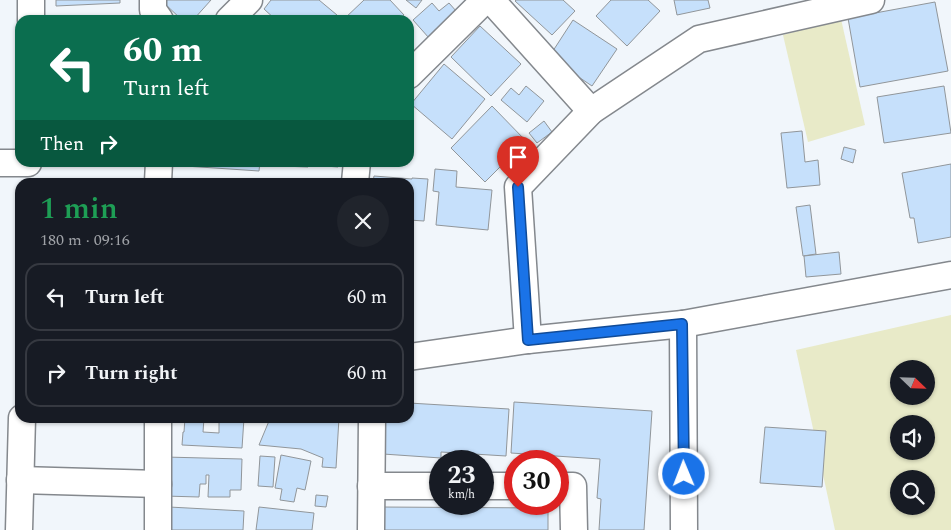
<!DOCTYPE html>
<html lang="en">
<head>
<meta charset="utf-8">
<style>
	body { margin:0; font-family:Spectral,serif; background:#20242c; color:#f1f3f6; height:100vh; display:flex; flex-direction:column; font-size:19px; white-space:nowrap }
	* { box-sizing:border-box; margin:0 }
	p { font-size:16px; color:#9ea1a6 }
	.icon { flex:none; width:28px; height:28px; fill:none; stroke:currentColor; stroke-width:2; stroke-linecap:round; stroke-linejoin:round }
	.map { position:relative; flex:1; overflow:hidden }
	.panel { position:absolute; left:15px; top:178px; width:399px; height:245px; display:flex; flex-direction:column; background:#171b24; border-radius:15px; box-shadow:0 1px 4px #0004 }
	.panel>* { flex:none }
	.hud { position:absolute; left:15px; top:15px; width:399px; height:152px; border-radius:15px; box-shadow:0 1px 4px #0004; background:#0b6e4f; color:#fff; overflow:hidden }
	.needle { width:32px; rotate:113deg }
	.fabs { position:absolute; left:890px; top:360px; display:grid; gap:10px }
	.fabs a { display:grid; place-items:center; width:45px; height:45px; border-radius:50%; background:#171b24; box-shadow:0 1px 4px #0004; font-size:25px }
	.speed { position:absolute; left:429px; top:450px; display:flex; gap:10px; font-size:25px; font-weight:700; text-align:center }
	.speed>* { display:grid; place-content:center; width:65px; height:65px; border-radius:50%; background:#171b24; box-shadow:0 1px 4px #0004; line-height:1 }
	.speed small { font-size:12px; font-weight:400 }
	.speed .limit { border:8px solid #d22; background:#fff; color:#111 }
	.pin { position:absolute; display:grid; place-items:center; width:42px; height:42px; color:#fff; margin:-51px -21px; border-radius:50% 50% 50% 0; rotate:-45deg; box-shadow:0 0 5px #0007 }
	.pin .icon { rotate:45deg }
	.me { position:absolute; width:55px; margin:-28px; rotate:359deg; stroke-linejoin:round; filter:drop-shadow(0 0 4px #0008) }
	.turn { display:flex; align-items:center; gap:18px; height:105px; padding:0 25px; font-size:22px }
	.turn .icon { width:65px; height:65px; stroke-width:2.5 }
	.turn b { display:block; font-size:35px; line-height:42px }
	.then { display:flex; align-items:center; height:48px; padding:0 25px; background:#0003; gap:10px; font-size:19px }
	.round { display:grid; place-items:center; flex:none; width:52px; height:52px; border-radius:26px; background:#20242c }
	.headline { display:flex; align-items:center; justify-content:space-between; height:85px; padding:0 25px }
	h1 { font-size:30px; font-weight:600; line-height:38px; color:#1e9e55 }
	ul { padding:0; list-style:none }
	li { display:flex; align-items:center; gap:15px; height:68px; margin:0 10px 8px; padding:0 15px; border:2px solid #363941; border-radius:15px }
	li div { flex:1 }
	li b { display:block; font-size:19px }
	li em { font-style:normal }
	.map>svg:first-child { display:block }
</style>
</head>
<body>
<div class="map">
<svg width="951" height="530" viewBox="0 0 951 530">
	<rect width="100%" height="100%" fill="#f1f6fb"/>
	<g fill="#e8eac8" fill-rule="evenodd">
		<polygon points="841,19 865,125 808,142 783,35"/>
		<path d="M951,315V530H835L796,350ZM899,369H926V396H899ZM899,424H926V451H899ZM899,479H926V506H899Z"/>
	</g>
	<g fill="#c6e0fb" stroke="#91969a">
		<polygon points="56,0 120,0 120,3 56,6"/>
		<polygon points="164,0 211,0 194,19 182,20 164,3"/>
		<polygon points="271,0 319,0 337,15 332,20 276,20 264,9"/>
		<polygon points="364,0 390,0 404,15 398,20 343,20"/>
		<polygon points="406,0 422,0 416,8"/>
		<polygon points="516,0 563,0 575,11 552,35 515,1"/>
		<polygon points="611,0 648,0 660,11 627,46 596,16"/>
		<polygon points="674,0 708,0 710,8 677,15"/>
		<polygon points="935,2 948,71 860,87 848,18"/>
		<polygon points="432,3 439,11 449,3 457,12 429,38 413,20"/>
		<polygon points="573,20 617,49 592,86 549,57"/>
		<polygon points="480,26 521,64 491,96 451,57"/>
		<polygon points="444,64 485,99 452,139 411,104"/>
		<polygon points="526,86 544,101 527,122 501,100 511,88 519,95"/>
		<polygon points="944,86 951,133 884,143 877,97"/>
		<polygon points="492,106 526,141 485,182 451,148"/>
		<polygon points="544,121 552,132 537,143 529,133"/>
		<polygon points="802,131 805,162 818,160 820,185 787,188 781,133"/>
		<polygon points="844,147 856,150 853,163 841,159"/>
		<polygon points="185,162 260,162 259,171 185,166"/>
		<polygon points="282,162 308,162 308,167 282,166"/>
		<polygon points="313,162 339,162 338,167 313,165"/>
		<polygon points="951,164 951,237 918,243 914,218 910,218 902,173"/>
		<polygon points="435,169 457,171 456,187 492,190 488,230 436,225 439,192 433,191"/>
		<polygon points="374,176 412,179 412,178 428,179 424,221 409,220 409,182 373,182"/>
		<polygon points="810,205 816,254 803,256 796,207"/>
		<polygon points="839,252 841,274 806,277 804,256"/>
		<polygon points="514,402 652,411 644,530 599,530 601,499 597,498 600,459 511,453"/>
		<polygon points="409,403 509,409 506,456 441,452 441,458 383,454 385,418 409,418"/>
		<polygon points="185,418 204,418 203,432 219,433 219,419 208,419 208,418 244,418 242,448 182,445 183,432 184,432"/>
		<polygon points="269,418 339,418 336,468 322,467 323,458 301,449 259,445 269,421"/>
		<polygon points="765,427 826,431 822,487 760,483"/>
		<polygon points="281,455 311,461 305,490 297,488 294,502 280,500 282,489 275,488"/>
		<polygon points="260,456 275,457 273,487 258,486"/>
		<polygon points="165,457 242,459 241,490 230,490 230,497 208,497 209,475 206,475 206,484 200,484 199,497 164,496"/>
		<polygon points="316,495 328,496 326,507 315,506"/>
		<polygon points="169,507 244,511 243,530 167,530"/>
		<polygon points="259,507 314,513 312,530 256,530"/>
		<polygon points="380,507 548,508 548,530 380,530"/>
	</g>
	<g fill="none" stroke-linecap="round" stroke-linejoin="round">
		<defs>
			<g id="minor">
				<polyline points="153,0 153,10 160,20"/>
				<polyline points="491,0 591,111"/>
				<polyline points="31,20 31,0"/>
				<polyline points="229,20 249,0"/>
				<polyline points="409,75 485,0"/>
				<polyline points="0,163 28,163"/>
				<polyline points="158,182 159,162"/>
				<polyline points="355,182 357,162"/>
				<polyline points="683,324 684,530"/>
				<polyline points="528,340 518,187 591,111 699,39 871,0"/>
				<polyline points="409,357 528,340 683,324 951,275"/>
				<polyline points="158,418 158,530"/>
				<polyline points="20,480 158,484"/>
				<polyline points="371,486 440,486"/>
				<polyline points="482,486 515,486"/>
				<polyline points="558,486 573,486 574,530"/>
				<polyline points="19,530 22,418"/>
				<polyline points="371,530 372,418"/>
			</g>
		</defs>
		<use href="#minor" stroke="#84888d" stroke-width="29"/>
		<use href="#minor" stroke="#fff" stroke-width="26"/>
	</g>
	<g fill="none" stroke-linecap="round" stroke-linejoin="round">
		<defs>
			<polyline id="route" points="518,187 528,340 682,324 684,474"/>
		</defs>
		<use href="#route" stroke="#114b97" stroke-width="12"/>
		<use href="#route" stroke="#1a73e8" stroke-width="9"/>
	</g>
</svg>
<div class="fabs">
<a><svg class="needle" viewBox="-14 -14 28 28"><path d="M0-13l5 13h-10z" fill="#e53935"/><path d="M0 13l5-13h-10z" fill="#9ea1a6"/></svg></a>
<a><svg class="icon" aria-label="sound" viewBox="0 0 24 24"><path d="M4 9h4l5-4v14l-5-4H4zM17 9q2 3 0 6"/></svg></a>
<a><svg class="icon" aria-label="search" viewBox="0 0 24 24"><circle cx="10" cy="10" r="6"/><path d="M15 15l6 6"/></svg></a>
</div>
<div class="speed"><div>23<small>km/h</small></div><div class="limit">30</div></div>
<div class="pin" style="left:518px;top:187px;background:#d93025"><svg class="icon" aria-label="arrive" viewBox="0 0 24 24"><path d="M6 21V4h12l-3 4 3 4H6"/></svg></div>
<svg class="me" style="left:684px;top:474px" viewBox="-20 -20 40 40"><circle r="17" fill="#1a73e8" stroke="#fff" stroke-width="3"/><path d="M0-11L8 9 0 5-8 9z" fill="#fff"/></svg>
<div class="hud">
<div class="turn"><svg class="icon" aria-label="left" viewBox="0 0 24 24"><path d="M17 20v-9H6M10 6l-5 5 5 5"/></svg><div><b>60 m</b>Turn left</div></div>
<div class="then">Then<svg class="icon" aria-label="right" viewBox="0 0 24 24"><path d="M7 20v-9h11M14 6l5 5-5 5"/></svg></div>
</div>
<section class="panel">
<div class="headline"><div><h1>1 min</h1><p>180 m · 09:16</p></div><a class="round"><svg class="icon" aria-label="close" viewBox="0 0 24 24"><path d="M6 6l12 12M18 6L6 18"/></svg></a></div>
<ul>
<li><svg class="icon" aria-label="left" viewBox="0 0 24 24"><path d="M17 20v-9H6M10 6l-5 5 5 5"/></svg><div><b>Turn left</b></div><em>60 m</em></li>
<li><svg class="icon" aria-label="right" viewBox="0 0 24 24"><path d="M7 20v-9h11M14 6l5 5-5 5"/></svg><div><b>Turn right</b></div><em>60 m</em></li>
</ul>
</section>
</div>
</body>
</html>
